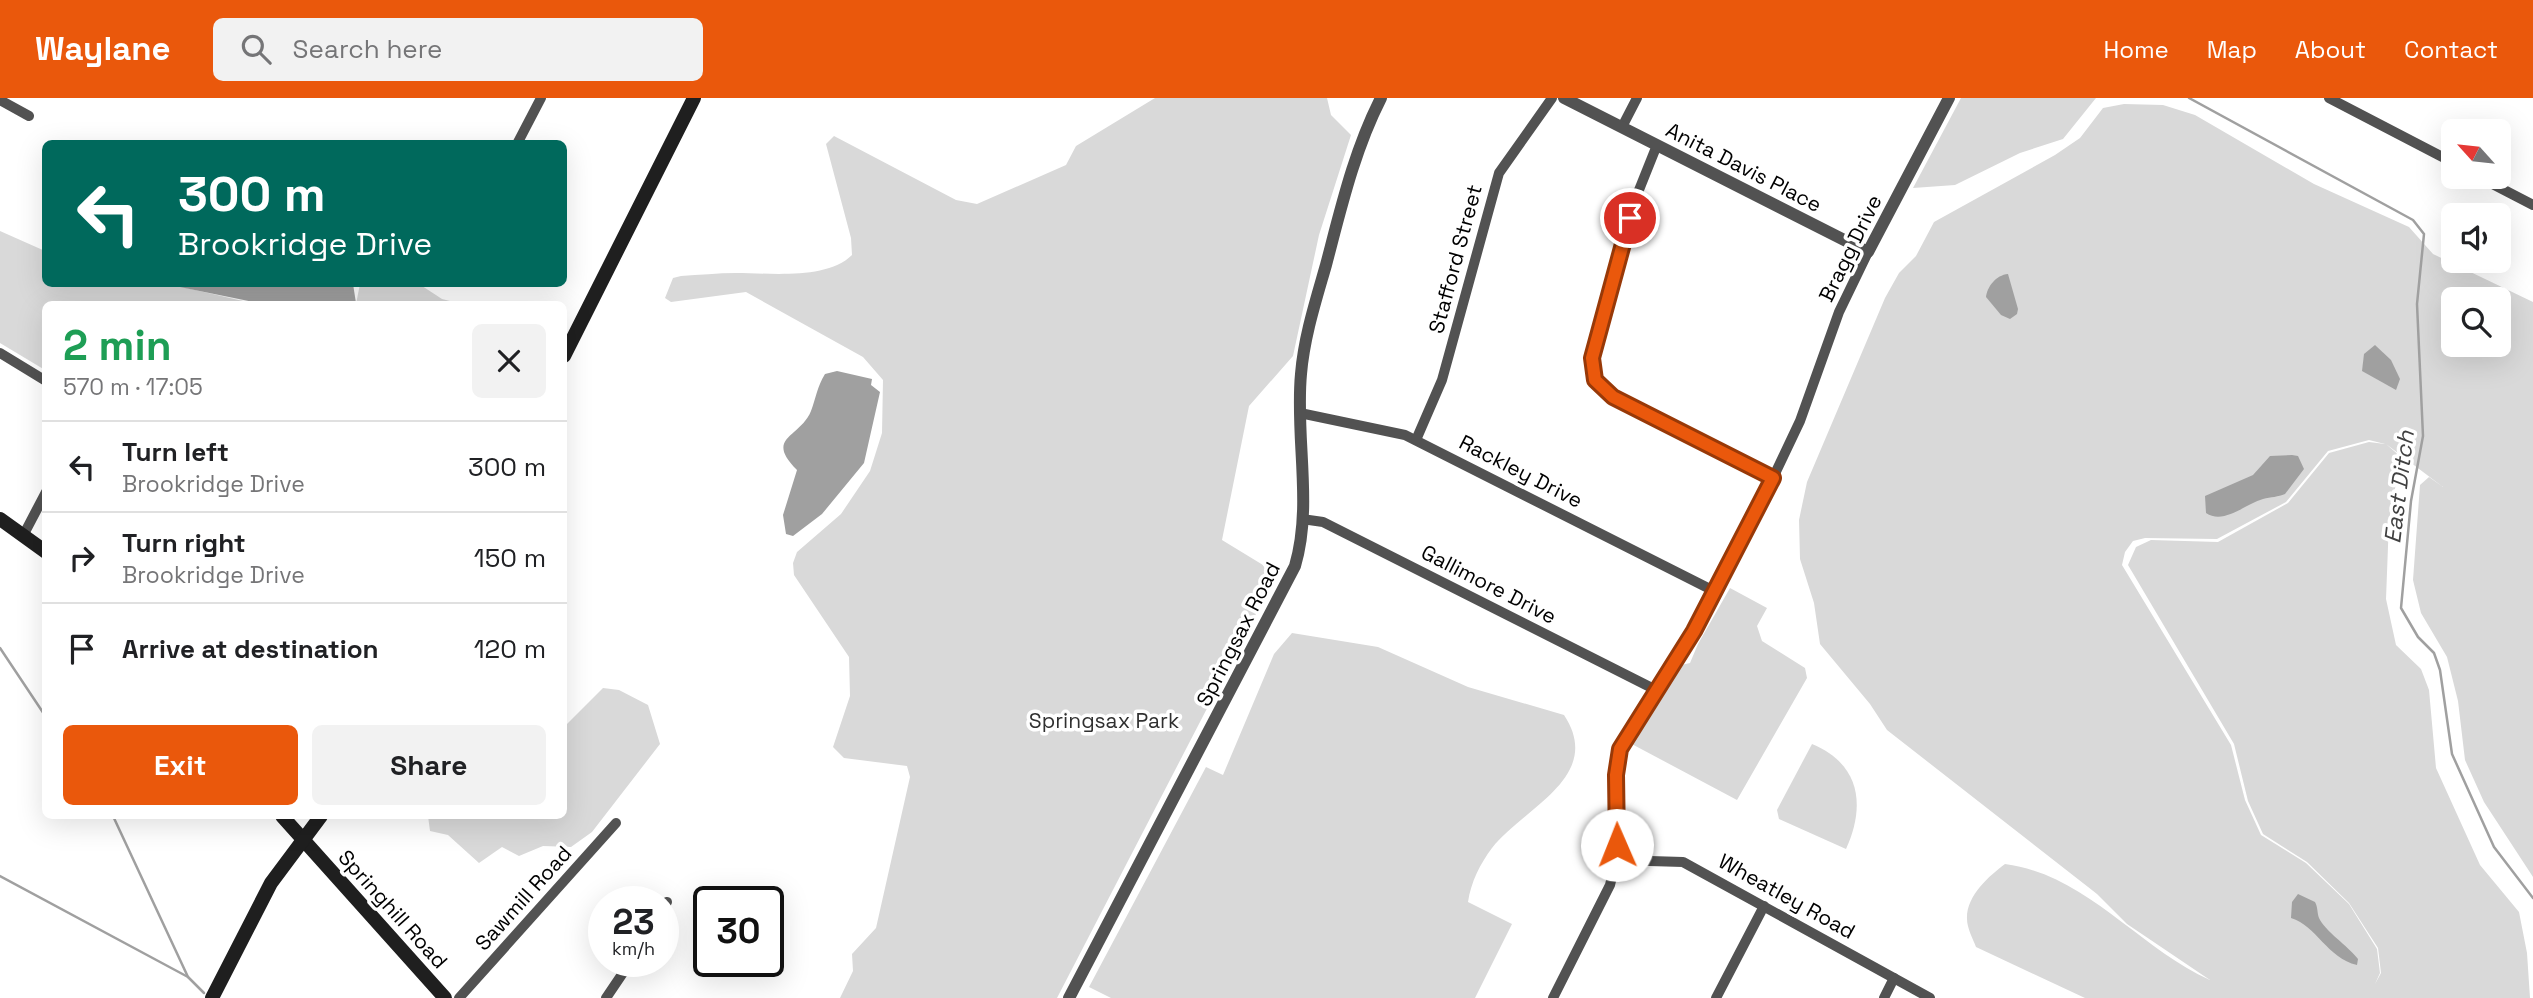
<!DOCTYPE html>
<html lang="en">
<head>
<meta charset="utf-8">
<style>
	body { margin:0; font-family:"Space Grotesk",sans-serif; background:#f2f2f2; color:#202124; height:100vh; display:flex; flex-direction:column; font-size:26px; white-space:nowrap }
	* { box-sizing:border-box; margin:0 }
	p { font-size:23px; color:#757577 }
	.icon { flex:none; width:38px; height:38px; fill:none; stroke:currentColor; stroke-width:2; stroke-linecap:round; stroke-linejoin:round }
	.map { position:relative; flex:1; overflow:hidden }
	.details { position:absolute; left:42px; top:203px; width:525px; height:518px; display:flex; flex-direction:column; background:#fff; border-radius:10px; box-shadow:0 7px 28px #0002 }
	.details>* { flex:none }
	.hud { position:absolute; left:42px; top:42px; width:525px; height:147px; border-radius:10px; box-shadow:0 7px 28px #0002; background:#00695c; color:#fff; overflow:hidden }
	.needle { width:46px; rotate:297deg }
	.fabs { position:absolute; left:2441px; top:21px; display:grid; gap:14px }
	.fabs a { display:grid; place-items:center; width:70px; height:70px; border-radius:10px; background:#fff; box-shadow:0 7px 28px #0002; font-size:35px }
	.speed { position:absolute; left:588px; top:788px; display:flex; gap:14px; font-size:35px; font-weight:700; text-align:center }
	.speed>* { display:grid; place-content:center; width:91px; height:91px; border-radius:50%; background:#fff; box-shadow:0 7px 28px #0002; line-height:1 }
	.speed small { font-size:18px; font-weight:400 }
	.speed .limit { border:4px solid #111; border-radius:10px; background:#fff; color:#111 }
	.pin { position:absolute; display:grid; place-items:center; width:60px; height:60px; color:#fff; margin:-30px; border:4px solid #fff; border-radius:50%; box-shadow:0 2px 7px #0007 }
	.me { position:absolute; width:77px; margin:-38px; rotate:359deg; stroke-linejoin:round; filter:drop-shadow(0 0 5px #0008) }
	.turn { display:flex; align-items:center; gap:24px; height:147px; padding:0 21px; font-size:32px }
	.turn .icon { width:91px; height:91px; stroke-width:2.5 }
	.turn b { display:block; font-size:49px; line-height:60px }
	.round { display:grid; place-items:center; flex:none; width:74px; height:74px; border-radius:10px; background:#f2f2f2 }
	.overview { display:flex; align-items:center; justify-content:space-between; height:119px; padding:0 21px }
	h1 { font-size:42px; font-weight:700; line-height:52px; color:#1e9e55 }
	.action { display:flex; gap:14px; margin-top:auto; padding:14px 21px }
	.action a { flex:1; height:80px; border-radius:10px; background:#ea580c; color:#fff; font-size:28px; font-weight:700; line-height:80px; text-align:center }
	.action a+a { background:#f2f2f2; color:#202124 }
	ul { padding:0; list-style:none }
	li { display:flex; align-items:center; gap:21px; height:91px; padding:0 21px; border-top:2px solid #e0e0e0 }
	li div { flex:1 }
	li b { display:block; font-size:26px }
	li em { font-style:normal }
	header { display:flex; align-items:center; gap:42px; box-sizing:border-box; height:98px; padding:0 35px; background:#ea580c; color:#fff }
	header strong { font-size:33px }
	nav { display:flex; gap:38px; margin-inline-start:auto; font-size:24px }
	.search { width:490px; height:63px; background:#f2f2f2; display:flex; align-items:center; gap:18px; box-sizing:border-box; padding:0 24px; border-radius:10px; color:#757577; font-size:26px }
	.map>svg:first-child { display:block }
</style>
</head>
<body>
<header>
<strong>Waylane</strong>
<div class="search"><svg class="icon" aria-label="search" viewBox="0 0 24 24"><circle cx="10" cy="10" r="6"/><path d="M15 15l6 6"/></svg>Search here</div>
<nav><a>Home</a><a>Map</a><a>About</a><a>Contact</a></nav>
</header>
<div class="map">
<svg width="2533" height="900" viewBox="0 0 2533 900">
	<rect width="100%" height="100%" fill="#fff"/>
	<g fill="#d9d9d9" fill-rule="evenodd">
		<path d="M1155,0H1327L1331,17L1351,37L1319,137L1293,258L1249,308L1222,442L1263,467L1272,485L1057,900H840L853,873L852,856L876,830L910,679L907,668L844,660L833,649L850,598L849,559L794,477L793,465L797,454L841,416L870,373L882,335L883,282L863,259L746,194L671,204L665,200L673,180L681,178C699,177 718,175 736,175C770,175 827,182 852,157L851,140L826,46L834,38L956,102L977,106L1066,67L1076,48Z"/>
		<polygon points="1961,0 2096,0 2063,41 2020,55 1955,87 1913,90"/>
		<path d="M2124,6L2163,7L2195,17L2314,86L2409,129L2433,156L2533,204V779L2484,704L2465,662L2458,603L2447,559L2421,515L2413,482L2420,387L2429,379L2443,389L2386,346L2401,359L2389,422L2386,501L2396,547L2421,571L2429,592L2436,670L2480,767L2519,814L2527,855L2530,900H2085L1976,849C1973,841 1967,830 1967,821C1966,798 1989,778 2005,766C2087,777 2137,849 2210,882L2127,826L2097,796L1887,632L1870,606L1820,546L1814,505L1800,461L1799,422L1807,384L1885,200L1899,175L1916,158L1934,124L2055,57L2080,40L2103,10ZM2454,201H2499V247H2454ZM2369,342L2385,346L2369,344L2329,355L2288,405L2218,444L2151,442L2136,449L2128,467L2234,646L2248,703L2263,736L2307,764L2349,805L2378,850L2381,875L2375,886L2380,875L2377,851L2349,806L2306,765L2261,737L2245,702L2231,647L2122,467L2125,454L2133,443L2145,440L2217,441L2286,404L2328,353Z"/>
		<polygon points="0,133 45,153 46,186 169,186 256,206 46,206 45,272 0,245"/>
		<polygon points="360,186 419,186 442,201 462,206 356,206"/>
		<polygon points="1730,490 1767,510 1757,528 1762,543 1805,570 1807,580 1737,702 1628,644 1677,568 1690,565 1698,546"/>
		<path d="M1292,535L1378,549L1468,589L1564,617C1605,679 1523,710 1492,750C1480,766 1471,784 1468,804L1512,826L1475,900H1111L1089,889L1206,669L1223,677L1274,556Z"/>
		<polygon points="603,590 619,592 648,607 660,646 592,734 571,749 543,748 519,758 502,749 479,765 448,737 430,733 428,718 564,718 564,629"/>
		<path d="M1812,646C1860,666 1866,707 1846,751L1779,721L1777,712Z"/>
	</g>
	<g fill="#a0a0a0">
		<path d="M2008,176L2018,211L2017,216L2010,221L2001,217L1986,199C1987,189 1996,177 2008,176Z"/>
		<polygon points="177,186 353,186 356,205 263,206 180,189"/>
		<polygon points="2375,247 2391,262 2400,281 2396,292 2362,273 2364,256"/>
		<path d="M837,273L872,281L871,287L880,294L864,365L822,416L793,438L786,436L783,417L797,372C764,339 800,340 811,313C816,300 817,289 825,276Z"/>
		<path d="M2292,357L2298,358L2304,371L2285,396C2278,399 2271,399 2263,401C2245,406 2224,427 2206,415L2205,398L2253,377L2270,358Z"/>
		<path d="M2298,796L2315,804C2318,809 2317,815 2319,820C2325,833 2348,848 2358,861L2357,867C2327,860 2317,828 2291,820L2292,804Z"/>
	</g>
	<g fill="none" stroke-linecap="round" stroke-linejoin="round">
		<g stroke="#a0a0a0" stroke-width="2.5">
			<polyline points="2189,0 2413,122 2424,136 2417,206 2423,338 2411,403 2401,510 2418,539 2434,555 2440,572 2452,656 2494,749 2533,800"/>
			<polyline points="0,550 46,619"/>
			<polyline points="113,718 188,879 204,895"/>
			<polyline points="0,778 188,879"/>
		</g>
		<g stroke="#525252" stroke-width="10">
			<polyline points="2329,0 2454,65"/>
			<polyline points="0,2 29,18"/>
			<polyline points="1622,29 1637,0"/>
			<polyline points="517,46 541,0"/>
			<path d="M1657,47L1637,97L1592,260C1590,278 1598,289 1613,299L1773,380"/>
			<polyline points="2479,79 2533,107"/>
			<polyline points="0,255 46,283"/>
			<polyline points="1300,315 1405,337 1714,493"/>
			<polyline points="1416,342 1442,282 1499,75 1552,0"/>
			<polyline points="1302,421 1323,424 1656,592"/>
			<polyline points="24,436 46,394"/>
			<polyline points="1616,762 1683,764 1930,900"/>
			<polyline points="663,810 667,804"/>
			<polyline points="459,900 616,725"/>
			<polyline points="606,900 631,863"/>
			<polyline points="1553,900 1610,787 1616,762 1616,677 1620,651 1694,533 1773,380 1800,323 1839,214 1868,154"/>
			<polyline points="1716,900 1764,808"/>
			<polyline points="1884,900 1894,880"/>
		</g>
		<g stroke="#525252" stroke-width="12">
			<polyline points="1564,0 1868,154 1949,0"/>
			<path d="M1069,900L1295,468C1313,407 1295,339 1301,276C1304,239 1316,202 1326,167C1341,110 1354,53 1381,0"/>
		</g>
		<g stroke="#1f1f1f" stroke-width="14">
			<polyline points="564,258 694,0"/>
			<polyline points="0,421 46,454"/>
			<polyline points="282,718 445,900"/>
			<polyline points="212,900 271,785 321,718"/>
		</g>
	</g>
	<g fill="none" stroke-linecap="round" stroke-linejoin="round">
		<defs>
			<polyline id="route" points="1617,747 1616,677 1620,651 1694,533 1773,380 1613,299 1595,282 1592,260 1630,120"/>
		</defs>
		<use href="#route" stroke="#983908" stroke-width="18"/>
		<use href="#route" stroke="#ea580c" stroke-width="12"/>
	</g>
	<g text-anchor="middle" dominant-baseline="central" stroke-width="7" stroke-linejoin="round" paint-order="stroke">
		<g font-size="21" fill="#000" stroke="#fff">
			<text transform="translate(1744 69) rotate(27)">Anita Davis Place</text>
			<text transform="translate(1850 150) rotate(-64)">Bragg Drive</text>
			<text transform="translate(1455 161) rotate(-75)">Stafford Street</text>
			<text transform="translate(1521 373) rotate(27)">Rackley Drive</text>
			<text transform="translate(1489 486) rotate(27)">Gallimore Drive</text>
			<text transform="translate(1238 536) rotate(-63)">Springsax Road</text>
			<text transform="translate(1787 798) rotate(29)">Wheatley Road</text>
			<text transform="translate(523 800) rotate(-48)">Sawmill Road</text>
			<text transform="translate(393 811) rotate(48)">Springhill Road</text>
		</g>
		<g font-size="21" fill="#303030" stroke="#fff">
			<text x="1104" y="622">Springsax Park</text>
		</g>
		<g font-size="23" font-style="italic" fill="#414141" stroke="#fff">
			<text transform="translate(2399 389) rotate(-83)">East Ditch</text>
		</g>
	</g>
</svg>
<div class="fabs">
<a><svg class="needle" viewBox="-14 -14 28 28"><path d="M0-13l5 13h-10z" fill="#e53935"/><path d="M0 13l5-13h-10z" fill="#757577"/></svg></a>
<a><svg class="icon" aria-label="sound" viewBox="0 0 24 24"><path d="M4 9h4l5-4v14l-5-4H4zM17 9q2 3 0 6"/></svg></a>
<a><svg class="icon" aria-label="search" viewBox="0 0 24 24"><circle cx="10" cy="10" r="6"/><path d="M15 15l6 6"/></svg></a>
</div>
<div class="speed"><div>23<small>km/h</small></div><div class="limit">30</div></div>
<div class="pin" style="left:1630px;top:120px;background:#d93025"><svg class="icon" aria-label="arrive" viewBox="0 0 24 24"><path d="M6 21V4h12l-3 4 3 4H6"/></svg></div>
<svg class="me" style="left:1617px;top:747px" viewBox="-20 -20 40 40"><circle r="19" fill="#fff"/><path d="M0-13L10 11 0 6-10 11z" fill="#ea580c"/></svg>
<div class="hud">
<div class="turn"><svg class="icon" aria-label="left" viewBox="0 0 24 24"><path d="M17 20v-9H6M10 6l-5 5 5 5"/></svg><div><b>300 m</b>Brookridge Drive</div></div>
</div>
<section class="details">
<div class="overview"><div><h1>2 min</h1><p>570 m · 17:05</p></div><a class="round"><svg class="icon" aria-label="close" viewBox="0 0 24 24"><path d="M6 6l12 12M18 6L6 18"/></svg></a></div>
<ul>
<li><svg class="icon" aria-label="left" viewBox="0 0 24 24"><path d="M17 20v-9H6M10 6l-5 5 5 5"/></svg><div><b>Turn left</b><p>Brookridge Drive</p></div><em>300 m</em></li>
<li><svg class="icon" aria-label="right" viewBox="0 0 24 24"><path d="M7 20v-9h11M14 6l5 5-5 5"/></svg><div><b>Turn right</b><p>Brookridge Drive</p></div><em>150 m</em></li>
<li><svg class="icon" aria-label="arrive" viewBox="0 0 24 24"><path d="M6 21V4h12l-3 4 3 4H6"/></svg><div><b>Arrive at destination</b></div><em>120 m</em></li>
</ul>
<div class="action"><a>Exit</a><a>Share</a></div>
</section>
</div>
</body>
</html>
